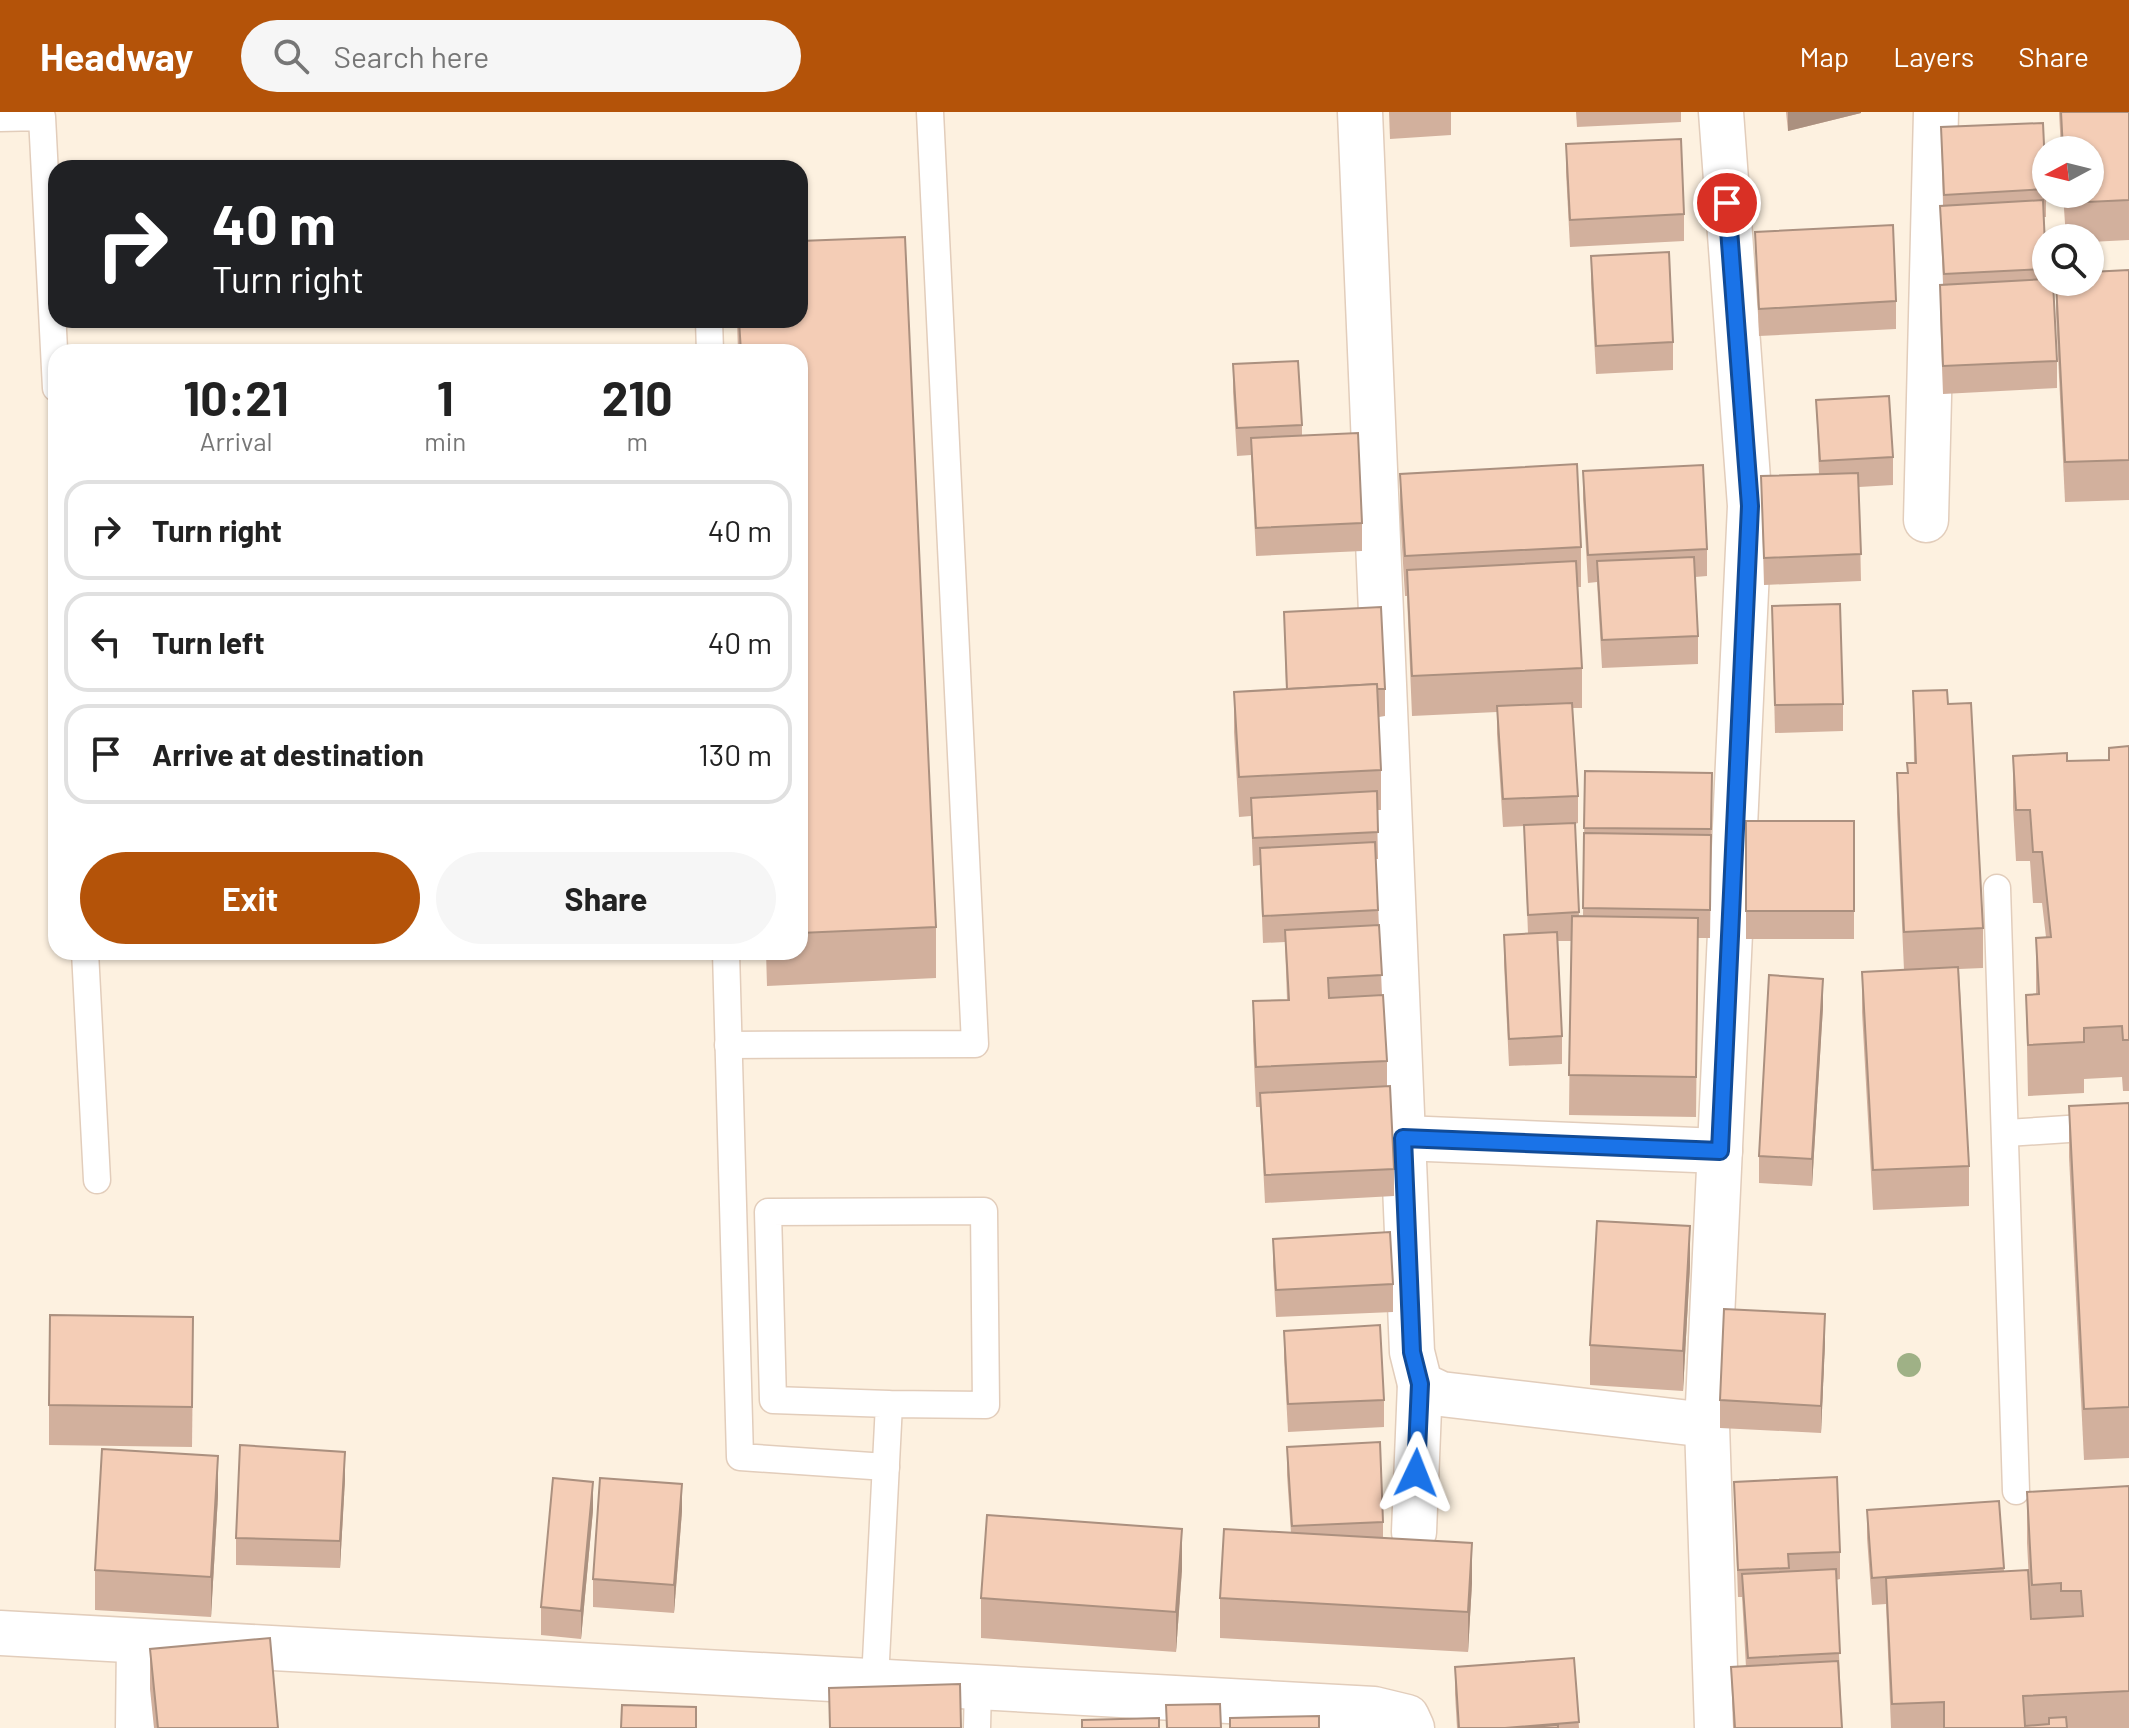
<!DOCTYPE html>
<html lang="en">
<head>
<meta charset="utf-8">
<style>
	body { margin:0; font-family:Barlow,sans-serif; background:#f6f6f6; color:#222; height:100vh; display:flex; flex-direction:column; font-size:30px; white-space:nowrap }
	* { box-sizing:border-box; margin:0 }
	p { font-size:26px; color:#767676 }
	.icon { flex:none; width:44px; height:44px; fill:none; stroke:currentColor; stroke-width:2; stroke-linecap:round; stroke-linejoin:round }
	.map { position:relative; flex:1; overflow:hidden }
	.side { position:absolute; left:48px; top:232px; width:760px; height:616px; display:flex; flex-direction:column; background:#fff; border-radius:24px; box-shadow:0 2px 6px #0004 }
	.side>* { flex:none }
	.hud { position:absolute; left:48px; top:48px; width:760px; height:168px; border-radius:24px; box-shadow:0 2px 6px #0004; background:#202124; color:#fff; overflow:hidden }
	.needle { width:52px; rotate:263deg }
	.fabs { position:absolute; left:2032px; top:24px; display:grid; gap:16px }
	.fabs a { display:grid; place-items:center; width:72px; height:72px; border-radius:50%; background:#fff; box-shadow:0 2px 6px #0004; font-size:40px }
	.pin { position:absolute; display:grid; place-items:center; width:68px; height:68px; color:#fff; margin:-34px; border:4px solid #fff; border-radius:50%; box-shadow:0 2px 8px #0007 }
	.me { position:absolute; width:88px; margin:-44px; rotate:2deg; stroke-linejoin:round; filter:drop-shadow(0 0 6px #0008) }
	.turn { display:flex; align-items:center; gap:28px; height:168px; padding:0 32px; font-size:36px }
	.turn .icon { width:104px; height:104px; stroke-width:2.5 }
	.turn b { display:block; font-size:56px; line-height:68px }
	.eta { display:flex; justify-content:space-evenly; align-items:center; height:136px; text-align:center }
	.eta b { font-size:48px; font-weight:700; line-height:56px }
	.action { display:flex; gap:16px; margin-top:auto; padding:16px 32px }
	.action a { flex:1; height:92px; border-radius:48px; background:#b45309; color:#fff; font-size:32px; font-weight:700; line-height:92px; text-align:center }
	.action a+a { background:#f6f6f6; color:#222 }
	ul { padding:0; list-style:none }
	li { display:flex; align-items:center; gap:24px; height:100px; margin:0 16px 12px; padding:0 16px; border:4px solid #e0e0e0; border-radius:24px }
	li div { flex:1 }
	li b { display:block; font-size:30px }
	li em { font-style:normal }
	header { display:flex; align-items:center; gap:48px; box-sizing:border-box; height:112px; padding:0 40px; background:#b45309; color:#fff }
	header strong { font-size:38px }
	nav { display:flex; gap:44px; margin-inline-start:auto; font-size:28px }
	.search { width:560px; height:72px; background:#f6f6f6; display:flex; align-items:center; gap:20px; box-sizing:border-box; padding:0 28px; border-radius:44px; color:#767676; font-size:30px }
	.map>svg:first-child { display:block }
</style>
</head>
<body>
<header>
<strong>Headway</strong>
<div class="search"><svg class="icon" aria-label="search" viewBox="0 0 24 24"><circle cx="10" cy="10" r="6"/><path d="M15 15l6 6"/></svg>Search here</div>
<nav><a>Map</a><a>Layers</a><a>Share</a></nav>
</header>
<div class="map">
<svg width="2129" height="1616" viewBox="0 0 2129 1616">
	<rect width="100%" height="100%" fill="#fdf1e0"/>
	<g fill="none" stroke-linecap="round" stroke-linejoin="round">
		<defs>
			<g id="lane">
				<polyline points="0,6 42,5 56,276"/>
				<polyline points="709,208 710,240"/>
				<polyline points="1997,776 2016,1379"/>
				<polyline points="85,840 97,1068"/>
				<polyline points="726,840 740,1345 886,1355"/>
				<polyline points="728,933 975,932 930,0"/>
				<polyline points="2007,1021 2129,1013"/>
				<polyline points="875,1568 889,1292 986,1293 984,1099 768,1100 773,1288 889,1292"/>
				<polyline points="977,1616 978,1574"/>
			</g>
			<g id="street">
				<polyline points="1360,0 1412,1240 1420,1272 1441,1282 1707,1313"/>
				<polyline points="1926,408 1936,0"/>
				<polyline points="1403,1026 1720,1039"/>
				<polyline points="1414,1420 1420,1272"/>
				<polyline points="0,1521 1374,1597 1407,1605 1412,1616"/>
				<polyline points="138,1616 139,1529"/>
				<polyline points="1717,1616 1707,1313 1750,394 1721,0"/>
			</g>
		</defs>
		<use href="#lane" stroke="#e2cdbb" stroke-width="29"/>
		<use href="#street" stroke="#e2cdbb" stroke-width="47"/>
		<use href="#lane" stroke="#fff" stroke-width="26"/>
		<use href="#street" stroke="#fff" stroke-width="44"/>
	</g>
	<circle fill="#9fb186" cx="1909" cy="1253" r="12"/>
	<g fill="#d2b09d">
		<polygon points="1389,0 1451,0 1451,23 1390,27"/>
		<polygon points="1576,0 1681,0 1681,10 1577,15"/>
		<polygon points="1786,0 1861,0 1861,1 1788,19"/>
		<polygon points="2059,0 2129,0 2129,128 2090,130 2090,126 2066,126 2063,82 2090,82 2090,38 2061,38"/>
		<polygon points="1941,15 2046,77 2046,105 2044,105 2046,170 2057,249 2057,276 1943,282 1940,200 1940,173 1943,172 1940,94 1943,93"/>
		<polygon points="1566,32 1684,102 1684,129 1570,135 1566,60"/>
		<polygon points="1755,120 1896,189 1896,217 1759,224"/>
		<polygon points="1591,144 1673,230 1673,258 1596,262 1591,171"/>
		<polygon points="2129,158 2129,388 2065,390 2056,202 2056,170"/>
		<polygon points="737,208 800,208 936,815 936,866 767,874 766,840 800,840 800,240 738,240"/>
		<polygon points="1233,252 1302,313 1302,323 1362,411 1362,439 1256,444 1251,343 1237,344 1233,280"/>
		<polygon points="1816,288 1893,345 1893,373 1859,375 1861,469 1764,473 1761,364 1819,362"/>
		<polygon points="1583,359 1707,437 1707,464 1695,465 1698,524 1698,552 1602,556 1597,470 1588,471 1583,387"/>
		<polygon points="1400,362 1581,435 1581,475 1578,475 1582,556 1582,596 1572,596 1578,684 1578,711 1575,712 1579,804 1583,804 1585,659 1712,688 1710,826 1698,826 1696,1005 1569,1003 1571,829 1558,829 1562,924 1562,952 1509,954 1504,851 1504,823 1528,822 1524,714 1503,715 1497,622 1497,600 1412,604 1407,484 1405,484 1400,402"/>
		<polygon points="1772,494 1843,592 1843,619 1775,621"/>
		<polygon points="1284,500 1385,577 1385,604 1379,605 1381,658 1381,698 1377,698 1378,747 1376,747 1382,883 1387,949 1387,974 1394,1057 1394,1084 1265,1091 1260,995 1256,995 1253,929 1253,889 1287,888 1285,830 1263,831 1260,753 1253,754 1251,704 1239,705 1234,620 1234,580 1286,577"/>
		<polygon points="1913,579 1948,592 1983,816 1983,856 1959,857 1969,1054 1969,1094 1873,1098 1862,900 1862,860 1904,858 1897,701 1897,661 1907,661 1914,651"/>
		<polygon points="2129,634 2129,979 2123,979 2122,965 2084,967 2084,981 2028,984 2026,883 2036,882 2036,826 2046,825 2042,791 2033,791 2030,749 2016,749 2013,695 2013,644 2067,649 2109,648"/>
		<rect x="1746" y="709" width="108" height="118"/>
		<polygon points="1823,895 1812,1074 1759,1071 1759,1044"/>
		<polygon points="2129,991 2129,1346 2084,1348 2069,1045 2069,994"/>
		<polygon points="1273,1127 1393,1172 1393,1200 1276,1205 1273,1154"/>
		<polygon points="1690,1154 1683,1279 1590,1273 1590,1233"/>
		<polygon points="1284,1219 1384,1288 1384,1315 1288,1320 1284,1246"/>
		<polygon points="1825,1230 1821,1321 1720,1316 1720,1288"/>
		<polygon points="193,1245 192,1335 49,1333 49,1293"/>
		<polygon points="1287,1335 1383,1410 1383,1426 1472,1471 1468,1540 1220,1526 1220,1486 1291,1421 1287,1363"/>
		<polygon points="345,1367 340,1456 236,1453 236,1426"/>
		<polygon points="1734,1370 1840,1440 1840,1467 1836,1468 1842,1616 1733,1616 1731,1555 1746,1555 1742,1485 1738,1485"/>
		<polygon points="2129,1374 2129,1616 1891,1616 1886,1492 1872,1493 1867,1426 1867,1398 1999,1389 2004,1459 2031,1507 2027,1431 2027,1380"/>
		<polygon points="218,1384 211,1505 95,1498 95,1458"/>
		<polygon points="593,1398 581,1527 541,1523 541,1495"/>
		<polygon points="682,1399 674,1501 593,1495 593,1467"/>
		<polygon points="1182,1457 1176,1540 981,1526 981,1486"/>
		<polygon points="150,1537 278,1616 154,1616 150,1577"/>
		<polygon points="1574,1546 1579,1616 1457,1616 1455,1582 1455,1555"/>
	</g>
	<g fill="#ab907f">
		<polygon points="1788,0 1861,0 1861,1 1788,19"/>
		<polygon points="1823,867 1823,895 1812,1074 1812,1047"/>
		<polygon points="1690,1114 1690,1154 1683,1279 1683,1239"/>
		<polygon points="1825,1202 1825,1230 1821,1321 1821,1294"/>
		<polygon points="345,1340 345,1367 340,1456 340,1429"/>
		<polygon points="218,1344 218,1384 211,1505 211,1465"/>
		<polygon points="593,1370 593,1398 581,1527 581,1499"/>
		<polygon points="682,1372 682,1399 674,1501 674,1473"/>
		<polygon points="1182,1417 1182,1457 1176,1540 1176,1500"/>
		<polygon points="1472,1431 1472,1471 1468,1540 1468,1500"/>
	</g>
	<g fill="#f4cdb6" stroke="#ab907f" stroke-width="2">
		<polygon points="2061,0 2129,0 2129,88 2066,91 2065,82 2090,82 2090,38 2063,38"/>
		<polygon points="2043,11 2046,77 1944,83 1941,15"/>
		<polygon points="1681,27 1684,102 1570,108 1566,32"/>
		<polygon points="2043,88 2046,157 1944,162 1940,94"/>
		<polygon points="1893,113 1896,189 1759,197 1755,120"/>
		<polygon points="905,125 936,815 800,821 800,240 741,240 739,208 800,208 800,129"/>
		<polygon points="1669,140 1673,230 1596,234 1591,144"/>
		<polygon points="2129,158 2129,348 2065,350 2056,170 2090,170 2090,160"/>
		<polygon points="2046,167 2046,170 2053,170 2057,249 1943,254 1940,173"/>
		<polygon points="1298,249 1302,313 1237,316 1233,252"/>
		<polygon points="1889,284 1893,345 1820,349 1816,288"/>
		<polygon points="1358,321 1362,411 1256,416 1251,326"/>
		<polygon points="1577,352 1581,435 1405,444 1400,362"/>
		<polygon points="1703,353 1707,437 1588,443 1583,359"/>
		<polygon points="1858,361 1861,442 1764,446 1761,364"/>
		<polygon points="1694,445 1698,524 1602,528 1597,449"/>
		<polygon points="1576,449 1582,556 1412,564 1407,458"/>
		<polygon points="1840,492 1843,592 1775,593 1772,494"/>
		<polygon points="1381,495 1385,577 1377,577 1377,572 1287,577 1284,500"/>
		<polygon points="1377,572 1381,658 1239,665 1234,580"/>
		<polygon points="1947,578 1948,592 1971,591 1983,816 1904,820 1897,661 1908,661 1907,651 1916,651 1913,579"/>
		<polygon points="1572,591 1578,684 1503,687 1497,594"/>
		<polygon points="2129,634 2129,928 2123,928 2122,914 2084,916 2084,930 2028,933 2026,883 2039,882 2036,826 2051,825 2042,740 2033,740 2030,698 2016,698 2013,644 2067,641 2067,649 2109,648 2109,636"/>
		<polygon points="1585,659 1712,661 1711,717 1584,716"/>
		<polygon points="1377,679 1378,720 1253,726 1251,686"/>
		<rect x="1746" y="709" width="108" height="90"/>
		<polygon points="1575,711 1579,800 1528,803 1524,713"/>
		<polygon points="1584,721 1711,723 1710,798 1583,796"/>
		<polygon points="1375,730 1378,798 1263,804 1260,736"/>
		<polygon points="1572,804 1698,806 1696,965 1569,963"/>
		<polygon points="1379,813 1382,863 1328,866 1329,886 1383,883 1387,949 1256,955 1253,889 1289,888 1285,818"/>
		<polygon points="1557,820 1562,924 1509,927 1504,823"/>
		<polygon points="1958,855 1969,1054 1873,1058 1862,860"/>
		<polygon points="1769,863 1823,867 1812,1047 1759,1044"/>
		<polygon points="1390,974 1394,1057 1265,1063 1260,981"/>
		<polygon points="2129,991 2129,1295 2084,1297 2069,994"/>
		<polygon points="1597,1109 1690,1114 1683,1239 1590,1233"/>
		<polygon points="1390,1120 1393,1172 1276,1178 1273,1127"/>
		<polygon points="1724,1197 1825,1202 1821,1294 1720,1288"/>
		<polygon points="50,1203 193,1205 192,1295 49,1293"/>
		<polygon points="1380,1213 1384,1288 1288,1292 1284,1219"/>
		<polygon points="1380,1330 1383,1410 1292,1414 1287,1335"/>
		<polygon points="240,1333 345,1340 340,1429 236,1426"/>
		<polygon points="102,1337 218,1344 211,1465 95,1458"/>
		<polygon points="1837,1365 1840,1440 1788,1442 1789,1456 1738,1458 1734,1370"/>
		<polygon points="553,1366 593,1370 581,1499 541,1495"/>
		<polygon points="600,1366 682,1372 674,1473 593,1467"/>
		<polygon points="2129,1374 2129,1579 2023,1584 2025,1614 2049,1612 2049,1606 2066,1605 2067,1616 1944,1616 1944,1590 1892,1592 1886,1466 2028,1458 2031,1507 2083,1504 2081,1479 2061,1479 2061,1471 2032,1473 2027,1380"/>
		<polygon points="1999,1389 2004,1456 1872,1466 1867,1398"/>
		<polygon points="987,1403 1182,1417 1176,1500 981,1486"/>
		<polygon points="1224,1417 1472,1431 1468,1500 1220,1486"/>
		<polygon points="1836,1457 1840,1541 1748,1546 1742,1462"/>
		<polygon points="270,1526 278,1616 158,1616 150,1537"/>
		<polygon points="1574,1546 1579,1610 1505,1616 1459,1616 1455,1555"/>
		<polygon points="1838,1549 1842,1616 1735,1616 1731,1555"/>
		<polygon points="960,1572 961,1616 830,1616 829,1576"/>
		<polygon points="1220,1592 1221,1616 1167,1616 1166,1593"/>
		<polygon points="622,1593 696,1595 696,1616 621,1616"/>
		<polygon points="1319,1604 1319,1616 1230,1616 1230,1606"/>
		<polygon points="1159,1606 1159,1616 1082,1616 1082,1608"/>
		<polygon points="1558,1613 1558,1616 1517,1616"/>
	</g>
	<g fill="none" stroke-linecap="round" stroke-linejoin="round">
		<defs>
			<polyline id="route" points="1416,1361 1420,1272 1412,1240 1403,1026 1720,1039 1750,394 1727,91"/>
		</defs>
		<use href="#route" stroke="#114b97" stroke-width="20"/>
		<use href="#route" stroke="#1a73e8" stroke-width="14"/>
	</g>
</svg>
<div class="fabs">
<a><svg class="needle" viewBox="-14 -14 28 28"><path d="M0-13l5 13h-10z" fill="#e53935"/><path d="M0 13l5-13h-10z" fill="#767676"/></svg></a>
<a><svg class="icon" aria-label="search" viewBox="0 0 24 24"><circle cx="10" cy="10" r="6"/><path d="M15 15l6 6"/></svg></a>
</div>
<div class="pin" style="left:1727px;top:91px;background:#d93025"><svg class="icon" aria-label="arrive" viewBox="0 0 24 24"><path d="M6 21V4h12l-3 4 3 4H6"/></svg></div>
<svg class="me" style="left:1416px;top:1361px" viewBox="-20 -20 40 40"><path d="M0-17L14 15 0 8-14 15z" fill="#1a73e8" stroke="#fff" stroke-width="4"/></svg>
<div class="hud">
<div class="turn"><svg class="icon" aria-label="right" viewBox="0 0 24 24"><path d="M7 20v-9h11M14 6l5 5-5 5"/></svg><div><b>40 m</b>Turn right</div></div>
</div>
<section class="side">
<div class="eta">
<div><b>10:21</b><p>Arrival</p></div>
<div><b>1</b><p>min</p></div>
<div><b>210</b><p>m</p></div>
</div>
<ul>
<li><svg class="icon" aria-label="right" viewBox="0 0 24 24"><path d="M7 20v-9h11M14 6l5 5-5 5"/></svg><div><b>Turn right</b></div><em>40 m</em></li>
<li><svg class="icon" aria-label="left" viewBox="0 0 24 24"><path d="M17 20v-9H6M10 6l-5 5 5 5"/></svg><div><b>Turn left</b></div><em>40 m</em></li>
<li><svg class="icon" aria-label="arrive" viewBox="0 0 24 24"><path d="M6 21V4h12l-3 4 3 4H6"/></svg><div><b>Arrive at destination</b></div><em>130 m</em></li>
</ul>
<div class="action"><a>Exit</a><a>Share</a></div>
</section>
</div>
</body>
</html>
